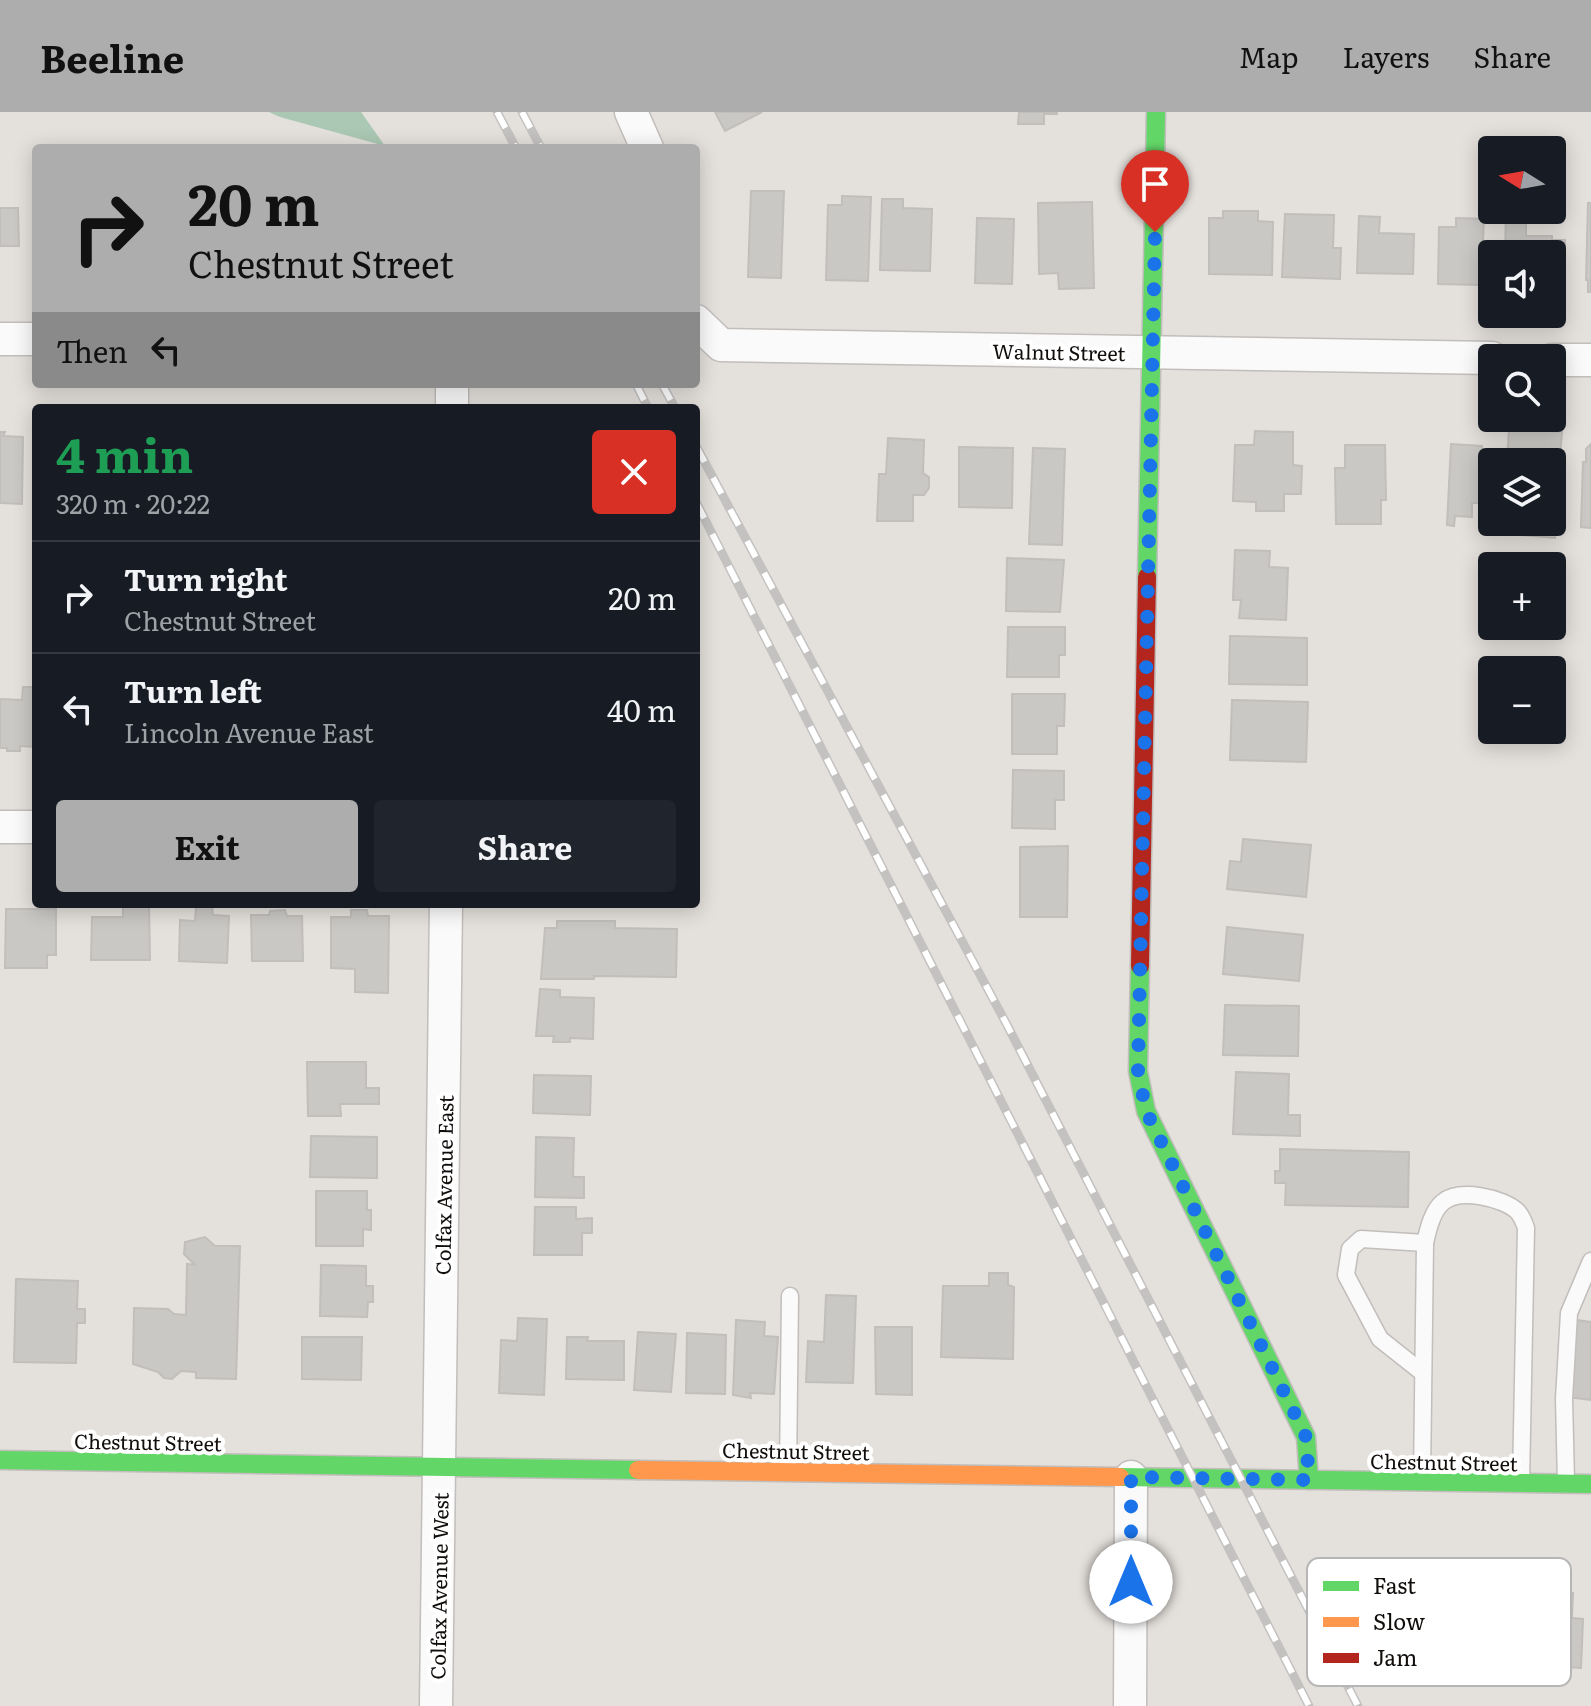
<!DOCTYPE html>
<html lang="en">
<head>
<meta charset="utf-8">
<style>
	body { margin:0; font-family:Literata,serif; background:#20242c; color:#f1f3f6; height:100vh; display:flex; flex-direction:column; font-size:30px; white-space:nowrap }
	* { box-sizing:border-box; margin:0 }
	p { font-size:26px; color:#9ea1a6 }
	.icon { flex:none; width:44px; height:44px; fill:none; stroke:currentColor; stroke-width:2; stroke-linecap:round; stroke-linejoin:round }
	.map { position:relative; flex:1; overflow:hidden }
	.sheet { position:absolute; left:32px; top:292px; width:668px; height:504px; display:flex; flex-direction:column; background:#171b24; border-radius:8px; box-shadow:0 4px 20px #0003 }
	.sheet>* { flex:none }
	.banner { position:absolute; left:32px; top:32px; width:668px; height:244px; border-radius:8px; box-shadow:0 4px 20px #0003; background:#adadad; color:#111; overflow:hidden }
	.needle { width:52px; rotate:281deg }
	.fabs { position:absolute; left:1478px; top:24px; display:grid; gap:16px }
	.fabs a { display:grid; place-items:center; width:88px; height:88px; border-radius:8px; background:#171b24; box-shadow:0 4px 20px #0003; font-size:40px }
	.pin { position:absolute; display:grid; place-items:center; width:68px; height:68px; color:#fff; margin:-82px -34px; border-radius:50% 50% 50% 0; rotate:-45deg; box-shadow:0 0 8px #0007 }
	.pin .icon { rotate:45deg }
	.me { position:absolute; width:88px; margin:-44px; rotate:0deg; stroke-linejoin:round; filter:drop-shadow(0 0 6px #0008) }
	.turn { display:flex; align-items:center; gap:28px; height:168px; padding:0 24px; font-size:36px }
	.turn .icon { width:104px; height:104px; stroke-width:2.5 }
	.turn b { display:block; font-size:56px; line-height:68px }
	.then { display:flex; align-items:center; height:76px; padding:0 24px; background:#0003; gap:16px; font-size:30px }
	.round { display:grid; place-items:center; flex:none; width:84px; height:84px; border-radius:8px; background:#20242c }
	.headline { display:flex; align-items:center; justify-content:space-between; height:136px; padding:0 24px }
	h1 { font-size:48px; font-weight:700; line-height:60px; color:#1e9e55 }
	.cta { display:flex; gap:16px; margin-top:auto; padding:16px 24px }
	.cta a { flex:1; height:92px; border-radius:8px; background:#adadad; color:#111; font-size:32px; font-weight:700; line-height:92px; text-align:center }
	.cta a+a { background:#20242c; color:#f1f3f6 }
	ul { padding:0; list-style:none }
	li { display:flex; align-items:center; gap:24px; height:112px; padding:0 24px; border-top:2px solid #363941 }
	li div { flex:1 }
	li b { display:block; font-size:30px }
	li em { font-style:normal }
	header { display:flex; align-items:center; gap:48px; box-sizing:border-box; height:112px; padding:0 40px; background:#adadad; color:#111 }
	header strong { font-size:38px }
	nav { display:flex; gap:44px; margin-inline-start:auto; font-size:28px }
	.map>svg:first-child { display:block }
</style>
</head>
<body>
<header>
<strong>Beeline</strong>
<nav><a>Map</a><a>Layers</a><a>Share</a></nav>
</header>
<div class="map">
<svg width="1591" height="1594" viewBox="0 0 1591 1594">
	<rect width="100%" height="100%" fill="#e4e0dc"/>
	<polygon fill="#abc8b4" points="269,0 361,0 385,34 280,5"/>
	<g fill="#cac8c5" stroke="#c1bebb" stroke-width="2">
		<polygon points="715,0 762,0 725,19"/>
		<polygon points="1019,0 1057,0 1057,2 1044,2 1044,12 1018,12"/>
		<polygon points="751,79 784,79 781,166 748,165"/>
		<polygon points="842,84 871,85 868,169 826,168 828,93 842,93"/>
		<polygon points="882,87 903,87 903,96 932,97 930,159 880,158"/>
		<polygon points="1092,90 1094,176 1059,177 1058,161 1039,162 1038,91"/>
		<polygon points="1588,91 1591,91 1591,180 1588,180 1588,168 1586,168"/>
		<polygon points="0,96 18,96 19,134 0,134"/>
		<polygon points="1506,98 1526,98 1526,124 1552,124 1552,128 1565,128 1565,165 1553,164 1552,168 1552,142 1505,142"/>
		<polygon points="1223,99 1258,99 1258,109 1273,110 1272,163 1209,162 1209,106 1223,106"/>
		<polygon points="1285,102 1334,103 1333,136 1341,136 1340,167 1282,165"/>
		<polygon points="1359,104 1380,105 1379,121 1414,122 1413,162 1357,161"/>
		<polygon points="977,106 1014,107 1012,172 975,171"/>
		<polygon points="1456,106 1484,107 1481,173 1438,172 1439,115 1456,115"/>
		<polygon points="1509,316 1562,320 1559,355 1565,367 1564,384 1558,384 1555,426 1509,422 1510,411 1502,410 1552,410 1552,350 1507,350"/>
		<polygon points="1255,319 1293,320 1293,353 1302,354 1301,382 1284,382 1284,399 1256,399 1256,390 1233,389 1235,333 1254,333"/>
		<polygon points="0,320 5,320 3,324 23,325 22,392 0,391"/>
		<polygon points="888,326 924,328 923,361 929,365 929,376 924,383 913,383 913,409 877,409 879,362 886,362"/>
		<polygon points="1451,332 1482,334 1482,342 1489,343 1485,391 1472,391 1472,405 1455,404 1454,414 1447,413"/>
		<polygon points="1591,332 1591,416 1581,415 1583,350 1586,350 1586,337"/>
		<polygon points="1345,333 1385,333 1386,388 1381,388 1381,412 1336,412 1335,356 1345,356"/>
		<polygon points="959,335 1013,336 1012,396 959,395"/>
		<polygon points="1033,336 1065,337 1062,433 1029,432"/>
		<polygon points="1235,438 1270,439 1269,455 1288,456 1286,508 1239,506 1241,488 1233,488"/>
		<polygon points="1007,446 1064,448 1060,500 1006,499"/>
		<polygon points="1008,515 1065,515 1065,543 1059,543 1059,565 1007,565"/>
		<polygon points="1230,524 1307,526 1307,573 1229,572"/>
		<polygon points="23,575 36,575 36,635 20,634 20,639 7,639 7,636 0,636 0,587 22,588"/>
		<polygon points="1012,582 1065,582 1064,614 1057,614 1057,642 1012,642"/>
		<polygon points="1232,588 1308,590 1306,650 1230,648"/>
		<polygon points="1013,658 1064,659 1064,688 1055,688 1055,717 1012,716"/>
		<polygon points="1243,727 1311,733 1306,785 1227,777 1230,749 1241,750"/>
		<polygon points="1068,734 1067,805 1020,805 1020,735"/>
		<polygon points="123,793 149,793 150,848 91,848 92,805 123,805"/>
		<polygon points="196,795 212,795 213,803 229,804 227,851 179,849 180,808 195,809"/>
		<polygon points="6,797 56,797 56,843 47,843 47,856 5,856"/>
		<polygon points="285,798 287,804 302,804 303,849 252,849 251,803 269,803 270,799"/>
		<polygon points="351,798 367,798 368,804 389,804 388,881 355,880 355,857 331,856 331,805 351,805"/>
		<polygon points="557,809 615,809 615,816 677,817 676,865 594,864 594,867 541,867 545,816 557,816"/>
		<polygon points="1227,815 1303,823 1299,869 1223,862"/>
		<polygon points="540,877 560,878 560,885 594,886 593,927 570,926 570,930 553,930 554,924 536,924"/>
		<polygon points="1225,893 1299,894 1298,944 1223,943"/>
		<polygon points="307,950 366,950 366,976 379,976 379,992 340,992 341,1004 308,1004"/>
		<polygon points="1236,960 1289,962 1288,1003 1300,1003 1300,1024 1233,1022"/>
		<polygon points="534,963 591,964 590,1003 533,1001"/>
		<polygon points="311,1024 377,1025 377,1066 310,1065"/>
		<polygon points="536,1025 574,1026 573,1065 584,1065 584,1086 535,1085"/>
		<polygon points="1280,1037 1409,1040 1408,1095 1285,1093 1286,1071 1275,1071 1275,1059 1280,1059"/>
		<polygon points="316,1079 367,1079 367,1098 371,1098 371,1118 363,1117 363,1134 316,1134"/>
		<polygon points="535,1095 576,1095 576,1107 592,1106 592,1121 582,1121 582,1143 534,1143"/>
		<polygon points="205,1125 215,1134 240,1134 236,1267 196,1266 196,1260 181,1259 172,1267 164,1266 158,1260 133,1252 134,1196 168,1197 174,1202 186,1203 187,1152 195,1153 184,1142 185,1130"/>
		<polygon points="321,1153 366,1154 366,1174 373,1174 373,1190 368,1190 367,1205 320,1204"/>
		<polygon points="989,1161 1008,1161 1008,1173 1014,1175 1013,1247 941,1245 943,1174 989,1174"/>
		<polygon points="16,1167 78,1169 77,1197 85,1197 85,1211 77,1211 76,1251 14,1250"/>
		<polygon points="826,1183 856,1184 853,1271 806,1270 808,1229 824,1230"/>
		<polygon points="518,1206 547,1207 544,1283 499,1281 501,1228 517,1229"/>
		<polygon points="736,1208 765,1210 764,1224 778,1225 774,1282 750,1281 751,1286 733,1283"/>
		<polygon points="1577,1208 1591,1210 1591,1288 1567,1285"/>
		<polygon points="875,1215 912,1215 912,1283 876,1282"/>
		<polygon points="638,1220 676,1222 671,1280 634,1278"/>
		<polygon points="687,1221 726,1223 725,1282 686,1281"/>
		<polygon points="302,1225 362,1225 361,1268 302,1267"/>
		<polygon points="567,1225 588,1225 587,1229 624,1229 624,1268 566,1267"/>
		<polygon points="1535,1479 1573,1481 1572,1506 1583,1507 1581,1556 1531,1553"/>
	</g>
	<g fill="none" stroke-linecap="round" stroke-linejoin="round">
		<defs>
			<g id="lane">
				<polyline points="1423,1261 1380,1227 1346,1163 1350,1137 1361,1127 1425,1131"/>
				<polyline points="788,1359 790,1184"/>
				<path d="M1422,1366L1425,1131C1428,1118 1432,1099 1443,1090C1460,1076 1503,1086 1517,1099C1521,1103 1524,1110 1526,1116L1521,1370"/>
				<polyline points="1566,1370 1564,1287 1569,1201 1591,1149"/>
			</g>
			<g id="street">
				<polyline points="631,0 647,36"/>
				<polyline points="696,209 721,233 1492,246"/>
				<polyline points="0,227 36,227"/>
				<polyline points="1552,248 1591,248"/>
				<polyline points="452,296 452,272"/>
				<polyline points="0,715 36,715"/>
				<polyline points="436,1594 446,792"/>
				<polyline points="1130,1594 1131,1365"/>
			</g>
			<g id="fast">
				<polyline points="1147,465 1156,0"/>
				<polyline points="1140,854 1138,959 1146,999 1306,1325 1309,1368"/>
				<polyline points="0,1348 638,1358"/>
				<polyline points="1120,1365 1591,1372"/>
			</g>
			<polyline id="slow" points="638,1358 1120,1365"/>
			<polyline id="jam" points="1140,854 1147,465"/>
		</defs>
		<use href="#lane" stroke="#c1bebb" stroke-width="19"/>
		<use href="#street" stroke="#c1bebb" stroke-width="35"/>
		<use href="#fast" stroke="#c1bebb" stroke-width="21"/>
		<use href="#slow" stroke="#c1bebb" stroke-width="21"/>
		<use href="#jam" stroke="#c1bebb" stroke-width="21"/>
		<use href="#lane" stroke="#fbfafa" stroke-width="16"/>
		<use href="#street" stroke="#fbfafa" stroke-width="32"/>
		<use href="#fast" stroke="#63d668" stroke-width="18"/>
		<use href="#slow" stroke="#ff974d" stroke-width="18"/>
		<use href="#jam" stroke="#b3261e" stroke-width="18"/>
		<defs>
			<g id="rail">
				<polyline points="497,0 516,36"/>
				<polyline points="522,0 541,36"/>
				<polyline points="636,272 648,296"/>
				<polyline points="662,272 675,296"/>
				<polyline points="696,334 1006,911 1358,1594"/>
				<polyline points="696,390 1309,1594"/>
			</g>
		</defs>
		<use href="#rail" stroke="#c4c2c1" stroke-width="9"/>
		<use href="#rail" stroke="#fff" stroke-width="6" stroke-dasharray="18" stroke-linecap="butt"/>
	</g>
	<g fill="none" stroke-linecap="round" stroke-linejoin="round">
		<polyline stroke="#1a73e8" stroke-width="14" stroke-dasharray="0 25.2" points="1131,1470 1131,1365 1309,1368 1306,1325 1146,999 1138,959 1155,120"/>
	</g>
	<g text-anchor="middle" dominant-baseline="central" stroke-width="8" stroke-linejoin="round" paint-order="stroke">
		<g font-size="20" fill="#100d0b" stroke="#fff">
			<text transform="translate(1059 239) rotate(1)">Walnut Street</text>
			<text transform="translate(443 1073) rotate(-89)">Colfax Avenue East</text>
			<text transform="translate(148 1329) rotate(1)">Chestnut Street</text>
			<text transform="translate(796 1338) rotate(1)">Chestnut Street</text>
			<text transform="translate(1444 1349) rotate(1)">Chestnut Street</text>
			<text transform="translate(438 1474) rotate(-89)">Colfax Avenue West</text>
		</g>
	</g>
	<rect x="1307" y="1446" width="264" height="128" rx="12" fill="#fff" stroke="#b7b6b6" stroke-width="2"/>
	<rect x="1323" y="1469" width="36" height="10" fill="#63d668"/>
	<rect x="1323" y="1505" width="36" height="10" fill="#ff974d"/>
	<rect x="1323" y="1541" width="36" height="10" fill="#b3261e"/>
	<g font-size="22" fill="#100d0b">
		<text x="1373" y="1482">Fast</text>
		<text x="1373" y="1518">Slow</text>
		<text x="1373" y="1554">Jam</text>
	</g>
</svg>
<div class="fabs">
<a><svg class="needle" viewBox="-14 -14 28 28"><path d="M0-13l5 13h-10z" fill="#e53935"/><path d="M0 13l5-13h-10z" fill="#9ea1a6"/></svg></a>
<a><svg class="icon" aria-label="sound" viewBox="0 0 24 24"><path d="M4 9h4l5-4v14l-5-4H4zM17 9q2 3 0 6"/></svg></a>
<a><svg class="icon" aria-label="search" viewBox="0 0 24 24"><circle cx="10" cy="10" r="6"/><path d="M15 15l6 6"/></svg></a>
<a><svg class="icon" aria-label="layers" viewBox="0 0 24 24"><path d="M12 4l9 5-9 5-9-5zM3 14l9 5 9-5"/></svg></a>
<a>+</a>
<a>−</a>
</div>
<div class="pin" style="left:1155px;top:120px;background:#d93025"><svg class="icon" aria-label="arrive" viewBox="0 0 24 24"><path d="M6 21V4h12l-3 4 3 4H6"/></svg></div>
<svg class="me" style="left:1131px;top:1470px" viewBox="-20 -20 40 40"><circle r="19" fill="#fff"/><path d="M0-13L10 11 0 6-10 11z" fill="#1a73e8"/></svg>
<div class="banner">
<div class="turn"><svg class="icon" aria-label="right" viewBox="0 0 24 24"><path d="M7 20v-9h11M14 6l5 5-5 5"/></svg><div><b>20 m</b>Chestnut Street</div></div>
<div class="then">Then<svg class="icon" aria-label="left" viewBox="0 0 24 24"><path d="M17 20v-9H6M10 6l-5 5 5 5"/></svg></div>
</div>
<section class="sheet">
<div class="headline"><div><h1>4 min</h1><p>320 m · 20:22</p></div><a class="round" style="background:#d93025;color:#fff"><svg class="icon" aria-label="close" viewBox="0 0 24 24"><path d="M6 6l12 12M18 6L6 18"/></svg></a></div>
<ul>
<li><svg class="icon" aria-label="right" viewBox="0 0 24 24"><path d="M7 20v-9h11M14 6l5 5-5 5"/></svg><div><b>Turn right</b><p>Chestnut Street</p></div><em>20 m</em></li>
<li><svg class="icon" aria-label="left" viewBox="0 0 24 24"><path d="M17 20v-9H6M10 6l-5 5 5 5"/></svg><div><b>Turn left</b><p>Lincoln Avenue East</p></div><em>40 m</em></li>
</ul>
<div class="cta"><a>Exit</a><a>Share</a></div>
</section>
</div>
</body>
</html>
